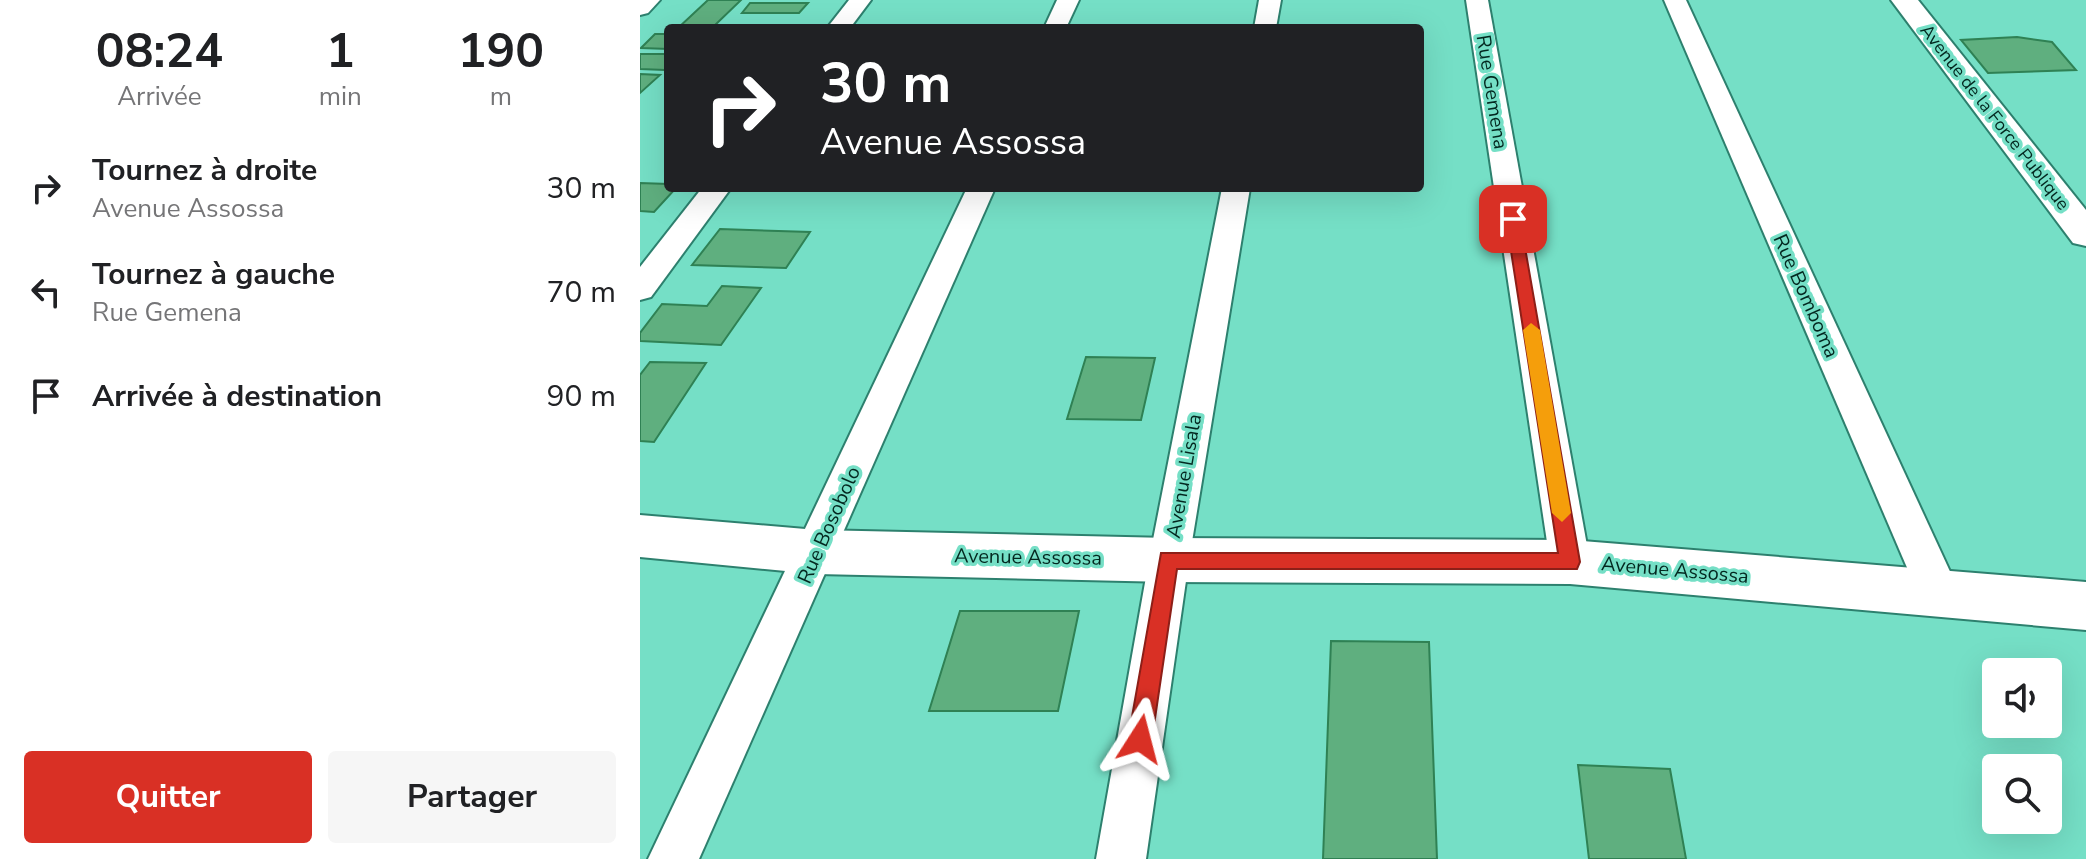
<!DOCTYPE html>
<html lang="fr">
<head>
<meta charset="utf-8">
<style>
	body { margin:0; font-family:"Nunito Sans",sans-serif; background:#f6f6f6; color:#202124; height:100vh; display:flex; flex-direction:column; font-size:30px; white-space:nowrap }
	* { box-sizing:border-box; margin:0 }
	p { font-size:26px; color:#757577 }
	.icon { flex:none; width:44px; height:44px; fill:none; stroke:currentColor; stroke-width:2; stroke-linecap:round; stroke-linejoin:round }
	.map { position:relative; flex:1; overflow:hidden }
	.sheet { display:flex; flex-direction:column; background:#fff; width:640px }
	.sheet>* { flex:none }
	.hud { position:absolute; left:24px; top:24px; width:760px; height:168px; border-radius:8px; box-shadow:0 8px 32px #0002; background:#202124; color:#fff; overflow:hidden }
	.tools { position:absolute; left:1342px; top:658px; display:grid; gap:16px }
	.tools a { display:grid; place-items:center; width:80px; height:80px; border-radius:8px; background:#fff; box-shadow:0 8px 32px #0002; font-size:40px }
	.pin { position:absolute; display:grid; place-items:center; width:68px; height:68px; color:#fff; margin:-34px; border-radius:16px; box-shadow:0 4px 12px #0006 }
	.me { position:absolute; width:88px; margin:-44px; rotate:9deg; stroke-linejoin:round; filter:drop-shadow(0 0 6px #0008) }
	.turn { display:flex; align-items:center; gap:28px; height:168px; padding:0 24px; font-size:36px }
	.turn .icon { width:104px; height:104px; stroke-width:2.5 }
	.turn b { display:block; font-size:56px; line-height:68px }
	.eta { display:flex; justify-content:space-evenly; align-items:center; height:136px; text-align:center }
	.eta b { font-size:48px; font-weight:700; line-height:56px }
	.primary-button { display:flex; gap:16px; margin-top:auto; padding:16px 24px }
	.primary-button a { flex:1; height:92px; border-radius:8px; background:#d93025; color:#fff; font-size:32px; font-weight:700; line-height:92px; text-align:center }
	.primary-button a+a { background:#f6f6f6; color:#202124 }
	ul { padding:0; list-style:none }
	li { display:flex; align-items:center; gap:24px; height:104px; padding:0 24px }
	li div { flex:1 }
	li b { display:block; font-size:30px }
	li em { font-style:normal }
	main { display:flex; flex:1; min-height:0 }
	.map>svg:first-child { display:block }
</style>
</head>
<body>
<main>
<section class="sheet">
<div class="eta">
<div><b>08:24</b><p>Arrivée</p></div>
<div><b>1</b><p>min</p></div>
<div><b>190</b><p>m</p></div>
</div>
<ul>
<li><svg class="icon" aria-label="right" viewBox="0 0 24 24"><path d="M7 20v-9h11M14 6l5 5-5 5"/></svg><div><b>Tournez à droite</b><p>Avenue Assossa</p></div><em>30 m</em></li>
<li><svg class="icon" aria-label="left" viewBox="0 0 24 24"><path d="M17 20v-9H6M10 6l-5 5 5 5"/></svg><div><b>Tournez à gauche</b><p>Rue Gemena</p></div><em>70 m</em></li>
<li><svg class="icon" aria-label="arrive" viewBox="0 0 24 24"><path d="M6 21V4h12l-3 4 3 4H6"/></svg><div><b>Arrivée à destination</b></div><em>90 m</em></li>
</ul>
<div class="primary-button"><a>Quitter</a><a>Partager</a></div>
</section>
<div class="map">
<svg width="1446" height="859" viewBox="0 0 1446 859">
	<rect width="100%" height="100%" fill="#75dfc6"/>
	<g fill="#5faf7f" stroke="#2f8154" stroke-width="2">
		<polygon points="68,0 101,0 72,28 38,28"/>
		<polygon points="110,3 168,3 159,13 102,13"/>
		<polygon points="15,34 28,34 28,49 1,48"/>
		<polygon points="1377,37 1412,42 1436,70 1348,73 1321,40"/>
		<polygon points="0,54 28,54 28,66 25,70 0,69"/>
		<polygon points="0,74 20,75 0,93"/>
		<polygon points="0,183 28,184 28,188 36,188 14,212 0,211"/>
		<polygon points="80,229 170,232 146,268 52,265"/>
		<polygon points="82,286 121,288 81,345 0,341 0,333 22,304 67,306"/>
		<polygon points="446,357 515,358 501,420 427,419"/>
		<polygon points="10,362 66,363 14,442 0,441 0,375"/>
		<polygon points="320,611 439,611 418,711 289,711"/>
		<polygon points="691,641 789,642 797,859 683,859"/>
		<polygon points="938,765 1030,769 1046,859 949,859"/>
	</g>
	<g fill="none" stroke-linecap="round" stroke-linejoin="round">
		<defs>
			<g id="minor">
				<polygon points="0,0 20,0 8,13 0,15"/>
				<polygon points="209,0 231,0 210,28 187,28"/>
				<polygon points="417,0 439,0 426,28 404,28"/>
				<polygon points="619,0 641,0 636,28 614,28"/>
				<polygon points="826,0 848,0 950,562 944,575 930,580 916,575 910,562"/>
				<polygon points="1024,0 1046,0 1319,591 1313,605 1298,610 1283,605"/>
				<polygon points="62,188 91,188 11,297 0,300 0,267"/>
				<polygon points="327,188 355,188 59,859 8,859"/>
				<polygon points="582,188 610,188 549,560 506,859 456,859 509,560"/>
			</g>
			<polygon id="tertiary" points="1251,0 1278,0 1446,210 1446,246 1433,243"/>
			<polygon id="secondary" points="0,515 177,530 529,538 930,540 1446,582 1446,630 930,584 529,582 177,574 0,557"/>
		</defs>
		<use href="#minor" stroke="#2d806e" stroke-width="4"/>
		<use href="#tertiary" stroke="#2d806e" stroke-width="4"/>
		<use href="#secondary" stroke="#2d806e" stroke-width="4"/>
		<use href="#minor" fill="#fff" fill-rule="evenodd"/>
		<use href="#tertiary" fill="#fff" fill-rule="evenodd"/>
		<use href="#secondary" fill="#fff" fill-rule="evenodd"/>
	</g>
	<polygon fill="#d93025" stroke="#8d1f18" stroke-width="2" points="873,214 880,219 940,562 937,569 537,569 512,739 508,748 500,751 492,748 488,739 521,553 918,553 866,219"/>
	<polygon fill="#f59e0b" points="891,323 900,330 931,513 922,522 912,513 883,330"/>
	<g text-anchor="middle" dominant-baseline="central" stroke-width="7" stroke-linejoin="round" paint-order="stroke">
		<g font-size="18" fill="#03271f" stroke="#75dfc6">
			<text transform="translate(1355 117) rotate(52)">Avenue de la Force Publique</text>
		</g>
		<g font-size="20" fill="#03271f" stroke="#75dfc6">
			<text transform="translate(852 92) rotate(81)">Rue Gemena</text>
			<text transform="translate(1166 296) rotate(66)">Rue Bomboma</text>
			<text transform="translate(544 476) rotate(-80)">Avenue Lisala</text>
			<text transform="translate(189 525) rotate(-66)">Rue Bosobolo</text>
			<text transform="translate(388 557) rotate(1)">Avenue Assossa</text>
			<text transform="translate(1035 570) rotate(5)">Avenue Assossa</text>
		</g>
	</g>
</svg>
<div class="tools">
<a><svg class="icon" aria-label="sound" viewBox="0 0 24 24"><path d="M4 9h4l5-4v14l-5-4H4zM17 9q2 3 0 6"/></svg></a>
<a><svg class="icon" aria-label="search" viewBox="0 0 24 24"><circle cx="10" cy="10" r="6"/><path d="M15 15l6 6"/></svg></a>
</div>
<div class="pin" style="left:873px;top:219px;background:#d93025"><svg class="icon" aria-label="arrive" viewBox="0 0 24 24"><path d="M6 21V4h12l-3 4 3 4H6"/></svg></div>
<svg class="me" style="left:500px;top:739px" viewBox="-20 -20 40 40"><path d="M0-17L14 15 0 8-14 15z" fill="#d93025" stroke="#fff" stroke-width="4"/></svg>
<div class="hud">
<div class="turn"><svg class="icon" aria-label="right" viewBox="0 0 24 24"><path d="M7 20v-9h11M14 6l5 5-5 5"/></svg><div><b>30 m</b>Avenue Assossa</div></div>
</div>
</div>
</main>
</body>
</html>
